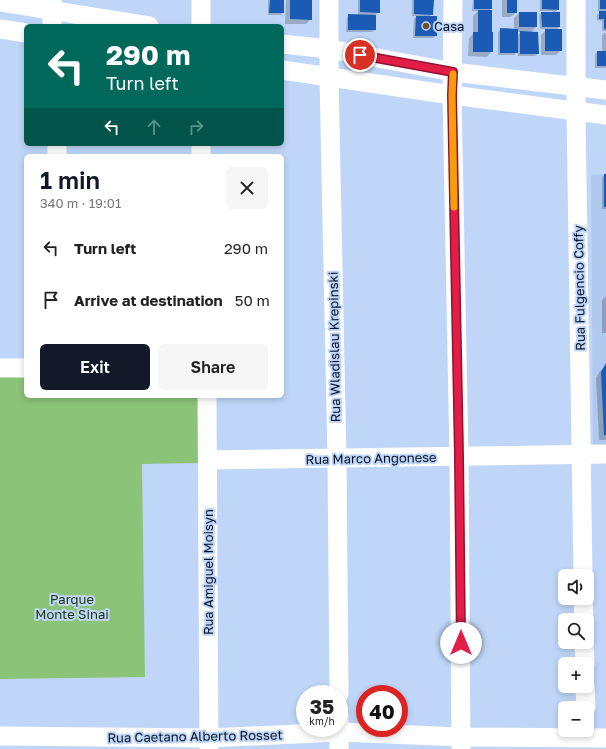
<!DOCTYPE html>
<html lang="en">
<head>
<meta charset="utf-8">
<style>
	body { margin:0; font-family:"Golos Text",sans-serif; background:#f6f6f6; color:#222; height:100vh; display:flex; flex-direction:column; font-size:15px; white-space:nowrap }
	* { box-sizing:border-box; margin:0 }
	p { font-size:13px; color:#767676 }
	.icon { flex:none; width:22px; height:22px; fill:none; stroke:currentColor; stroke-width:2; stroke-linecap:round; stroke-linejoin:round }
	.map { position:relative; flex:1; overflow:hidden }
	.details { position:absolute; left:24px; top:154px; width:260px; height:244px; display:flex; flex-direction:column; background:#fff; border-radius:6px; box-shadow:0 2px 6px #0003 }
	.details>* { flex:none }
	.top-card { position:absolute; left:24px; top:24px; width:260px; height:122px; border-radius:6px; box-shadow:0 2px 6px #0003; background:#00695c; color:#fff; overflow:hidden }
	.fabs { position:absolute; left:558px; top:569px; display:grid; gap:8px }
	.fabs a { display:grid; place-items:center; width:36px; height:36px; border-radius:6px; background:#fff; box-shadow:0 2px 6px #0003; font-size:20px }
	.speed { position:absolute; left:296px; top:685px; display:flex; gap:8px; font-size:20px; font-weight:700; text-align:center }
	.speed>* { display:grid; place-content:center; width:52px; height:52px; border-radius:50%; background:#fff; box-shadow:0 2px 6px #0003; line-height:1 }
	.speed small { font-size:10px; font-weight:400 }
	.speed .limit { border:6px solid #d22; background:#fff; color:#111 }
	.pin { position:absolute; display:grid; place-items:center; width:34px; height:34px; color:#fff; margin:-17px; border:2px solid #fff; border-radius:50%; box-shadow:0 1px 4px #0007 }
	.me { position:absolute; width:44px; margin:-22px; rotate:0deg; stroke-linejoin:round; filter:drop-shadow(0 0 3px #0008) }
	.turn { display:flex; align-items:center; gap:14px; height:84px; padding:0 16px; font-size:18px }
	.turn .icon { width:52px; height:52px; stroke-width:2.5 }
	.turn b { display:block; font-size:28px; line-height:34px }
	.lanes { display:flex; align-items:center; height:38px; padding:0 16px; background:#0003; justify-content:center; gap:20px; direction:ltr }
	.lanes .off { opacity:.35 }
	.round { display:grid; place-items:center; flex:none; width:42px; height:42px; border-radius:6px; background:#f6f6f6 }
	.head { display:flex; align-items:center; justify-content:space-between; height:68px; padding:0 16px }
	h1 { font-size:24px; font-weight:600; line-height:30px; color:#111827 }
	.cta { display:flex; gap:8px; margin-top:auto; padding:8px 16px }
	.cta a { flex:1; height:46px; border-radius:6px; background:#111827; color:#fff; font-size:16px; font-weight:600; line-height:46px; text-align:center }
	.cta a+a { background:#f6f6f6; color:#222 }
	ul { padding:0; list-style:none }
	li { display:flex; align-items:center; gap:12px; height:52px; padding:0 16px }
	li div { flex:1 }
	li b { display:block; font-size:15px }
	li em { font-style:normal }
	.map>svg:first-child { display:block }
</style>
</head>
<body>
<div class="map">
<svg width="606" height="749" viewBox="0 0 606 749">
	<rect width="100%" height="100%" fill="#bfd6f8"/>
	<polygon fill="#b0c9ee" points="606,174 606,448 593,448 591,175"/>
	<polygon fill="#8bc379" points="26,374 26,396 199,396 200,463 142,464 145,677 0,679 0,375"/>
	<g fill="#0003" fill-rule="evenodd">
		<polygon points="268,0 283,0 283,13 281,15 268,15"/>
		<polygon points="286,0 311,0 311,19 306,24 285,24"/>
		<polygon points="358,0 379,0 379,12 375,15 375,30 372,32 346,32 347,17 349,15 358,15"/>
		<polygon points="412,0 433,0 432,14 429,17 436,36 433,38 413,38 414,19 417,16 412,16"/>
		<polygon points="473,0 491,0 491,9 489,11 492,51 487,57 468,56 469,38 473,34 473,16 478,11 472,11"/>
		<polygon points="502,0 516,0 516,12 511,17 502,17"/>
		<polygon points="540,0 558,0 558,9 554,13 559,27 556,30 561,50 556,55 541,55 541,35 547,29 540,29 539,15 542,13 553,13 553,11 540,11"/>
		<polygon points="598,0 606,0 606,31 602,31 602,21 597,20 597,15 601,11 598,11"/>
		<path d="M519,13L536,27L530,33L538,54L535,56H518V50L514,55H498V32L500,30H514V18ZM516,32H521L516,37Z"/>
		<polygon points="604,33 606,33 606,68 595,68 595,54 598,52 602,52 602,35"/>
		<polygon points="604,175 606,175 606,209 602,209 602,178"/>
		<polygon points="606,296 606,333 602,333 602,300"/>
		<polygon points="606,366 606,440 599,440 596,378 600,371"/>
	</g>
	<g fill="#1b5bb5">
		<polygon points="270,0 284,0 284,13 269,13"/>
		<polygon points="290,0 312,0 312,20 290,19"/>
		<polygon points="360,0 380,0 380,13 360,12"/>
		<polygon points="414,0 434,0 433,15 414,14"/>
		<rect x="474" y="0" width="18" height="9"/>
		<rect x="507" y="0" width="10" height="13"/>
		<polygon points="542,0 559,0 559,10 542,9"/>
		<rect x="600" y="0" width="6" height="9"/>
		<polygon points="478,10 492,10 492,32 493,32 493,52 473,52 473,32 478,32"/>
		<polygon points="599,11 606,11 606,29 604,29 604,19 599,19"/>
		<rect x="519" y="12" width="18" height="15"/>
		<polygon points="541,12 560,12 560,27 542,27"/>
		<polygon points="348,14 376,15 376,30 348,30"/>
		<polygon points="416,16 437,16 437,36 415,36"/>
		<polygon points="500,28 518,29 518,53 500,53"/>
		<rect x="545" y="29" width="17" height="22"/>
		<polygon points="520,31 538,32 539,54 520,54"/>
		<rect x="597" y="51" width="9" height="15"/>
		<rect x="604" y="174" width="2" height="33"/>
		<polygon points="606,363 606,435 604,435 601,372"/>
	</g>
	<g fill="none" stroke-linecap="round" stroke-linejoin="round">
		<g stroke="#fff" stroke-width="19">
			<polyline points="52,0 52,26"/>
			<polyline points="201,0 201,26"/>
			<polyline points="329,0 329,76 337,459 339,694"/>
			<polyline points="453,0 452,95 459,456 461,749"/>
			<polyline points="576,0 576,112 583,576"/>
			<polyline points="0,2 149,26"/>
			<polyline points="0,29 26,33"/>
			<polyline points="282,44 329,49 453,72 606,90"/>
			<polyline points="282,70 452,95 606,115"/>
			<polyline points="57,144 57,156"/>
			<polyline points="201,144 201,156"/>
			<polyline points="0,368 26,368"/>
			<polyline points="207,396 209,749"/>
			<polyline points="208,460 606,454"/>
			<polyline points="583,598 584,620"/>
			<polyline points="584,642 585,664"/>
			<polyline points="585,686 586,708"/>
			<polyline points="339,714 339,749"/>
			<polyline points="0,736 209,738 339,732 461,737 606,738"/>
		</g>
	</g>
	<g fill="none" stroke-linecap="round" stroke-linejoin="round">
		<defs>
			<polyline id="route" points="360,55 453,72 452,95 459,456 461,643"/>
		</defs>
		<use href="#route" stroke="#92132f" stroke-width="10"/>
		<use href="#route" stroke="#e11d48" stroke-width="7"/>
		<polyline stroke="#f59e0b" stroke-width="7" points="453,74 452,95 454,207"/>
	</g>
	<circle fill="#715628" stroke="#bfd6f8" stroke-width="1.5" cx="426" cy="26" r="4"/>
	<g text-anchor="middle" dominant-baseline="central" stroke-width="4" stroke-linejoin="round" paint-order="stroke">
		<g font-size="13" fill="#051125" stroke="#bfd6f8" text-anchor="start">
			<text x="434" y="26">Casa</text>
		</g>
		<g font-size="13" fill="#051125" stroke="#bfd6f8">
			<text transform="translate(579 288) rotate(-91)">Rua Fulgencio Coffy</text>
			<text transform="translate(334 347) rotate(-91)">Rua Wladislau Krepinski</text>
			<text transform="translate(371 458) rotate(-1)">Rua Marco Angonese</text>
			<text transform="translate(208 572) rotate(-90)">Rua Amiguel Moisyn</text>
			<text transform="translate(195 736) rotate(-1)">Rua Caetano Alberto Rosset</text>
		</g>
		<g font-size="13" fill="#17350c" stroke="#bfd6f8">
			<text x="72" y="599">Parque<tspan x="72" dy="15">Monte Sinai</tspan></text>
		</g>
	</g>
</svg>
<div class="fabs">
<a><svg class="icon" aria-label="sound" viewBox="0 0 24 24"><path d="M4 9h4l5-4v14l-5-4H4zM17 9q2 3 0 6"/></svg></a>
<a><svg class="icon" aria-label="search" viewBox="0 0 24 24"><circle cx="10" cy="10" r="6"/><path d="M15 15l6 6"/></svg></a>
<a>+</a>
<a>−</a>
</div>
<div class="speed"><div>35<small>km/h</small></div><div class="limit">40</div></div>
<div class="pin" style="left:360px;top:55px;background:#d93025"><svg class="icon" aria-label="arrive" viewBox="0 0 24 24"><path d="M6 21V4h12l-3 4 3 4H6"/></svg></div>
<svg class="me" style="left:461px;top:643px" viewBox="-20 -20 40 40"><circle r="19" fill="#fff"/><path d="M0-13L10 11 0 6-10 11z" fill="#e11d48"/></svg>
<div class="top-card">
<div class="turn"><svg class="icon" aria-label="left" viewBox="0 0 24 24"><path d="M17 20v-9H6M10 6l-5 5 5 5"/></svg><div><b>290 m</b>Turn left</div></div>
<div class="lanes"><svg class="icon" aria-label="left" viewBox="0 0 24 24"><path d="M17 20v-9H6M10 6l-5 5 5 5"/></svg><svg class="icon off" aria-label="ahead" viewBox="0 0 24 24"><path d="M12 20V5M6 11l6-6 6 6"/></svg><svg class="icon off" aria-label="right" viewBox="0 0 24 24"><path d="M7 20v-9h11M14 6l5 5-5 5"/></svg></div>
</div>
<section class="details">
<div class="head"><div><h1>1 min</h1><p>340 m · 19:01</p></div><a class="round"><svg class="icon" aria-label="close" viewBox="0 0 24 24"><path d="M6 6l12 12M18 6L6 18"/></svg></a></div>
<ul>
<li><svg class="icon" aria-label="left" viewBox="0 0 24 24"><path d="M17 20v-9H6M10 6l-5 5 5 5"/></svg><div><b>Turn left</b></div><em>290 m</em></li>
<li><svg class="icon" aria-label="arrive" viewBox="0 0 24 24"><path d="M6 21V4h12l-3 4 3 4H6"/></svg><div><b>Arrive at destination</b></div><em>50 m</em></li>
</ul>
<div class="cta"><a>Exit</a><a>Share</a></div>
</section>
</div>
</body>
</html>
